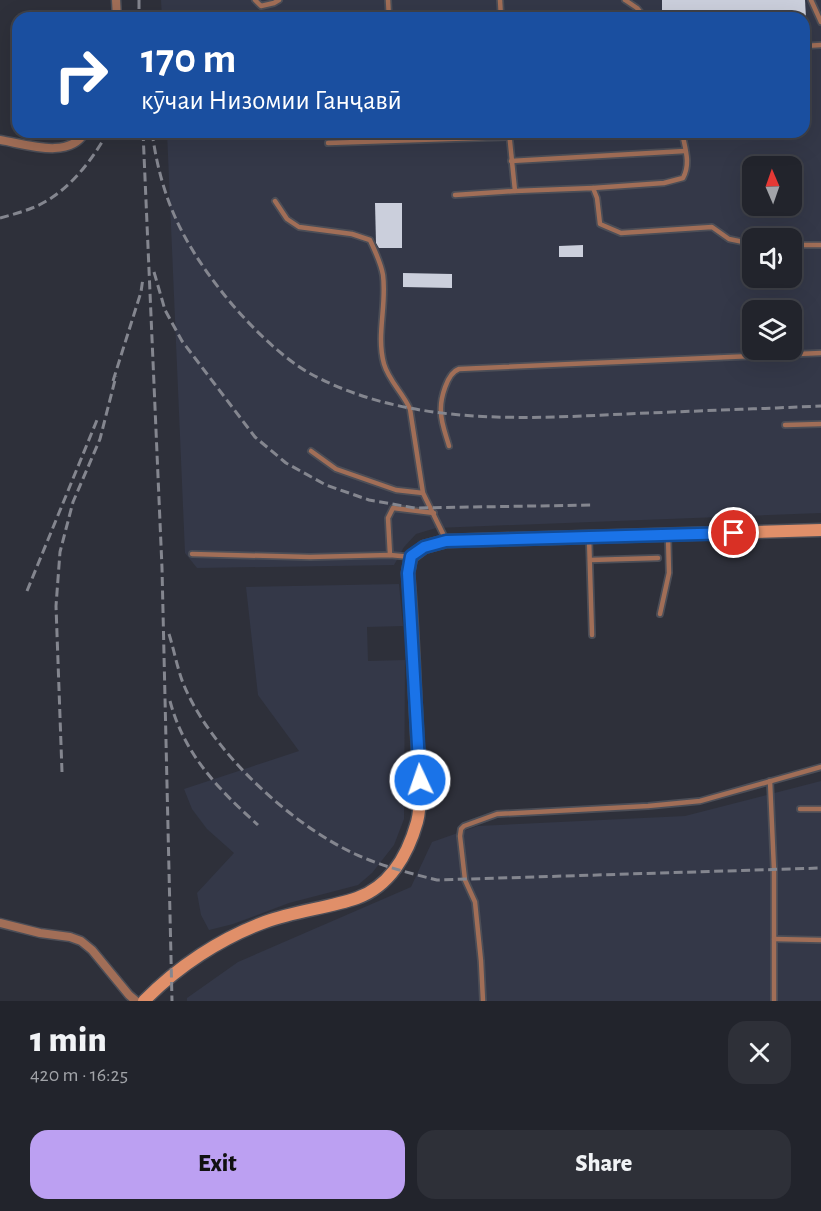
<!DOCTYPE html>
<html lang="en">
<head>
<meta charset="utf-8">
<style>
	body { margin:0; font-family:"Alegreya Sans",sans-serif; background:#2e3038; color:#f1f3f6; height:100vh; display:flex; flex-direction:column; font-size:22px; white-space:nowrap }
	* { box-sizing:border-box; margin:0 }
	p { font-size:20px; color:#a2a4a9 }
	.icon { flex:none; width:33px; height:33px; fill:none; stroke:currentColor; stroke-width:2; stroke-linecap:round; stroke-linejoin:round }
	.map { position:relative; height:1001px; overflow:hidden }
	.side { display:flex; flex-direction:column; background:#22242c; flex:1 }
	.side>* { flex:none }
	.guide { position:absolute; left:12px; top:12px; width:798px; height:126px; border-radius:18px; box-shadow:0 6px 24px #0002,0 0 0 2px #3f4148; background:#1a4fa0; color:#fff; overflow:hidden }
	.needle { width:39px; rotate:358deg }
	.buttons { position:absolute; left:742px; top:156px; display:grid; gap:12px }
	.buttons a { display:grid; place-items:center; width:60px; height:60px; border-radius:12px; background:#22242c; box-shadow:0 6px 24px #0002,0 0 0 2px #3f4148; font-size:30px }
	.pin { position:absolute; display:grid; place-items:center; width:51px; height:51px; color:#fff; margin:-26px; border:3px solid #fff; border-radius:50%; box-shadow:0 2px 6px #0007 }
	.me { position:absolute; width:66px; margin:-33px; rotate:357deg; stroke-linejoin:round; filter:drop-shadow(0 0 4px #0008) }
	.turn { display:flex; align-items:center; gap:21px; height:126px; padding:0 30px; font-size:27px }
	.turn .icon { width:78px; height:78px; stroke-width:2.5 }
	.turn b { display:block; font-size:42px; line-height:51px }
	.round { display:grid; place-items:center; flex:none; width:63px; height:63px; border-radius:18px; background:#2e3038 }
	.headline { display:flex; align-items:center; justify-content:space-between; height:102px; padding:0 30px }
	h1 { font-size:36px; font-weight:800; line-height:45px }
	.cta { display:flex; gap:12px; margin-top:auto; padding:12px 30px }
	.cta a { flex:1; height:69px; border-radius:18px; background:#bca0f2; color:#111; font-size:24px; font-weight:800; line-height:69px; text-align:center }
	.cta a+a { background:#2e3038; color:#f1f3f6 }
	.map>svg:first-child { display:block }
</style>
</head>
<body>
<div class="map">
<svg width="821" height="1001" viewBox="0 0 821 1001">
	<rect width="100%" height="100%" fill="#2e303a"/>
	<g fill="#343848" fill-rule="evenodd">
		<path d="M161,0H821V513L436,528L416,534L404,547L394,565L197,568L185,553L167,132H804V18H162ZM753,166H792V206H753ZM753,238H792V278H753ZM753,310H792V350H753Z"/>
		<polygon points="399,584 403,626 367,627 368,661 405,660 404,819 394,845 372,873 358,885 289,903 233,924 209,930 201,915 197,893 234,853 207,829 192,809 184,789 299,751 258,695 246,587"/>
		<polygon points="821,781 821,1001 187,1001 187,998 238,962 411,887 432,842 478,826 685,816"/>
	</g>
	<g fill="#cbcfdc">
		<polygon points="662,0 805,0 806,18 662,18"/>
		<polygon points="375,203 402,203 402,248 379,248 376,243"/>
		<polygon points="583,245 583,257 559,257 559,246"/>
		<polygon points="403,273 452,274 452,288 403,287"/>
	</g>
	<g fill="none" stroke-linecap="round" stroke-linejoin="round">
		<defs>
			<g id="lane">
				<polyline points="255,0 261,6 274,3 279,0"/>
				<polyline points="388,0 389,18"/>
				<polyline points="500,0 501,18"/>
				<polyline points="625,0 637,8 645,18"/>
				<polyline points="811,0 821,22"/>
				<polyline points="804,46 821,45"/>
				<polyline points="509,132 515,191 593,188 597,198 600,224 621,233 712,227 729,239 753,244"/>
				<polyline points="328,143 509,137"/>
				<polyline points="511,161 685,151"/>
				<path d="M593,188L664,183L683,178C691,163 685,149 682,132"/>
				<polyline points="455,195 515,191"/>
				<path d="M275,201L287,219L299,227L352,234L370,240C375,251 381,263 383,275C387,305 376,335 384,364C389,381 403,393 410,409L423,493L445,538"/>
				<polyline points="792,245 821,245"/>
				<polyline points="785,425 821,424"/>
				<path d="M449,446C446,435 441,423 441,412C440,399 447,373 459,369L821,353"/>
				<polyline points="311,451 336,469 396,490 423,493"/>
				<polyline points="589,537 592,635"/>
				<polyline points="192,554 310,557 390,555 411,557"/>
				<polyline points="390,555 388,518 393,508 434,513"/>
				<polyline points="590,560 658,558"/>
				<polyline points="660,614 669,573 668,535"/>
				<polyline points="770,781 774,870 774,1001"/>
				<polyline points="800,809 821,809"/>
				<polyline points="774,939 821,940"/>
				<polyline points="483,1001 481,961 475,902 465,880 460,836 461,829 464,826 497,814 648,806 700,801 821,767"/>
			</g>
			<g id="street">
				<polyline points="116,0 117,18"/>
				<path d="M0,140C26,144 69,160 85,132"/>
				<polyline points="0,923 40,933 70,937 81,941 92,950 129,995 136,1001"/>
			</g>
			<path id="secondary" d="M144,1001C177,967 221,938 265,922C295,911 328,908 357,898C390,886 408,854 417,822C423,800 418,756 417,732C414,679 413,625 408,573L411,557L424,547L446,541L821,530"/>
		</defs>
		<use href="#lane" stroke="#4c4e57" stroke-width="8"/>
		<use href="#street" stroke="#4c4e57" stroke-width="11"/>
		<use href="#secondary" stroke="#4c4e57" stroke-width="15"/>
		<use href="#lane" stroke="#a16e57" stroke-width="4.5"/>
		<use href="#street" stroke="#a16e57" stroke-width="8"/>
		<use href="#secondary" stroke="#e08f69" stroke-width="12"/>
		<g stroke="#84868f" stroke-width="3" stroke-dasharray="9 4.5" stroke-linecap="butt">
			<polyline points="139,0 139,18"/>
			<polyline points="143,132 162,568 172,1001"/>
			<path d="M152,132C161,197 181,240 222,292C243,319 281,358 311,374C408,426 521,419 626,414C691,411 756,409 821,406"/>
			<path d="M0,218C11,215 22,212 32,208C66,195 91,162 108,132"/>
			<polyline points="154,272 165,310 182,341 255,437 286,463 326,485 369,500 415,508 593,505"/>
			<polyline points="113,381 141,292 143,278"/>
			<polyline points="27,591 97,420"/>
			<path d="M169,634C174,650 177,667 183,683C210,750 290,824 355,854C381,866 409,873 437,880L821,868"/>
			<path d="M170,701C184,754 218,789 258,825"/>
			<polyline points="62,772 56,606 60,552 73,502 100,439 116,376"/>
		</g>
	</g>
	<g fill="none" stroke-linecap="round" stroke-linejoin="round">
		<defs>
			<polyline id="route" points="420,780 408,573 411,556 424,547 446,541 734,533"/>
		</defs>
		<use href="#route" stroke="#114b97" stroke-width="15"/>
		<use href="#route" stroke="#1a73e8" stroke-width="10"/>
	</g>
</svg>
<div class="buttons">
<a><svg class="needle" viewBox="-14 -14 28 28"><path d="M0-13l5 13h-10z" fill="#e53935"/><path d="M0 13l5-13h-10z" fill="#a2a4a9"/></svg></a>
<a><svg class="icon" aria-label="sound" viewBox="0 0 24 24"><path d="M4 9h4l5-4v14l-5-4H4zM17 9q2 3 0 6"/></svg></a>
<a><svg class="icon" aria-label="layers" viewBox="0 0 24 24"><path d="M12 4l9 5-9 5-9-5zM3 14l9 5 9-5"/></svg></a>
</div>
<div class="pin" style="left:734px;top:533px;background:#d93025"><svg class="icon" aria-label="arrive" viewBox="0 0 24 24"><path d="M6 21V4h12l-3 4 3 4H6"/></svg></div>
<svg class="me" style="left:420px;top:780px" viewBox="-20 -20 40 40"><circle r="17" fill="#1a73e8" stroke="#fff" stroke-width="3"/><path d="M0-11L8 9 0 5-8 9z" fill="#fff"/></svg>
<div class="guide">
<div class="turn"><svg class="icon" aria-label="right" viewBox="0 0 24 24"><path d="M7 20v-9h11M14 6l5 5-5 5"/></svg><div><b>170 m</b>кӯчаи Низомии Ганҷавӣ</div></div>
</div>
</div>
<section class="side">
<div class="headline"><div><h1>1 min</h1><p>420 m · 16:25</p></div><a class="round"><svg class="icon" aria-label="close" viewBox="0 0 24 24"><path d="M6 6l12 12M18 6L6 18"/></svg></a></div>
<div class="cta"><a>Exit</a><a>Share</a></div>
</section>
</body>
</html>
